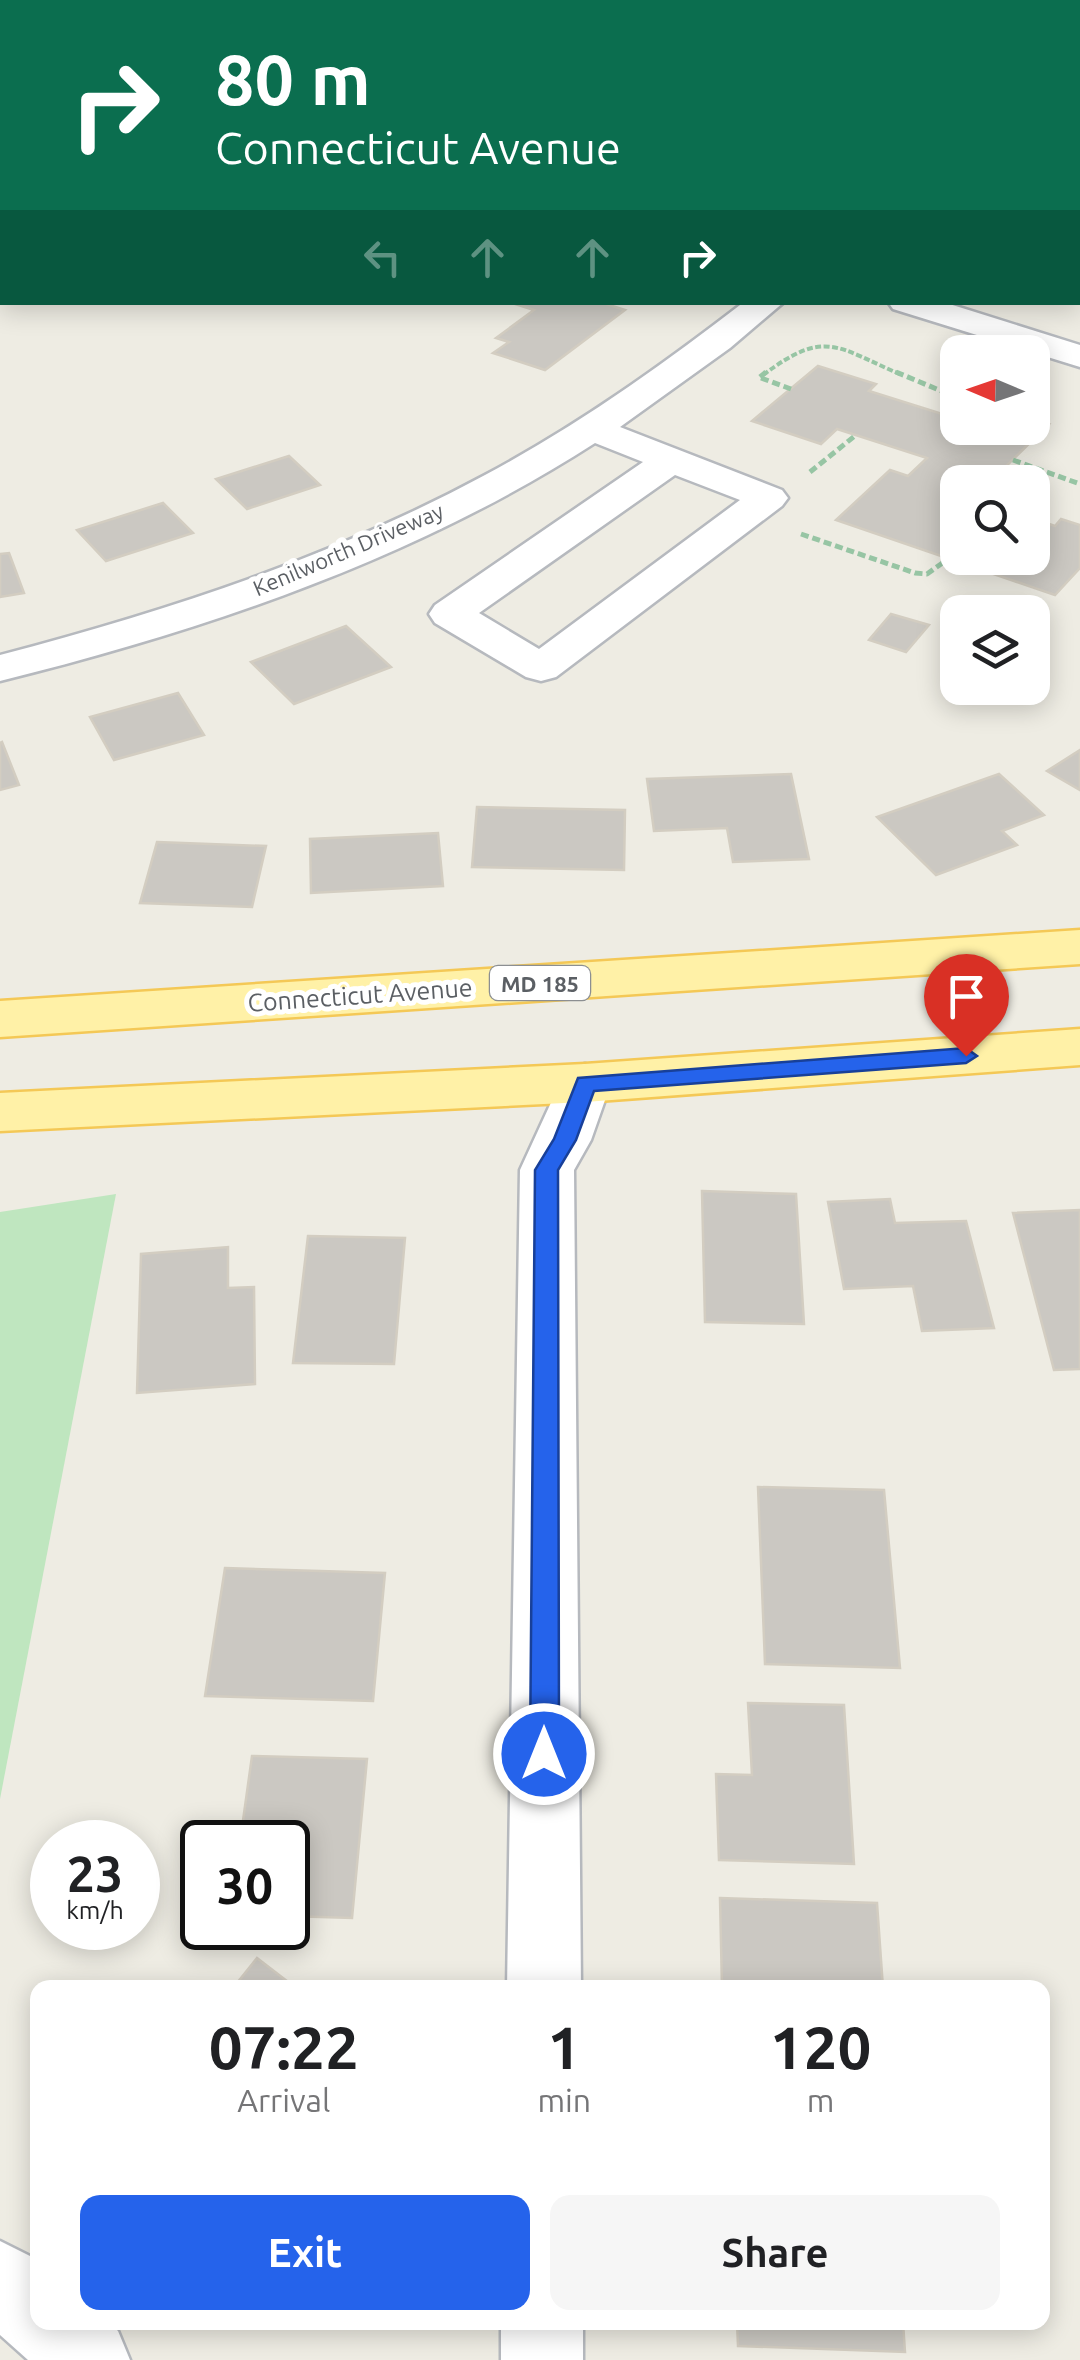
<!DOCTYPE html>
<html lang="en">
<head>
<meta charset="utf-8">
<style>
	body { margin:0; font-family:Ubuntu,sans-serif; background:#f6f6f6; color:#202124; height:100vh; display:flex; flex-direction:column; font-size:38px; white-space:nowrap }
	* { box-sizing:border-box; margin:0 }
	p { font-size:32px; color:#757577 }
	.icon { flex:none; width:55px; height:55px; fill:none; stroke:currentColor; stroke-width:2; stroke-linecap:round; stroke-linejoin:round }
	.map { position:relative; flex:1; overflow:hidden }
	.sheet { position:absolute; left:30px; top:1980px; width:1020px; height:350px; display:flex; flex-direction:column; background:#fff; border-radius:20px; box-shadow:0 5px 25px #0003 }
	.sheet>* { flex:none }
	.hud { position:absolute; left:0px; top:0px; width:1080px; height:305px; box-shadow:0 5px 25px #0003; background:#0b6e4f; color:#fff; overflow:hidden }
	.needle { width:65px; rotate:272deg }
	.tools { position:absolute; left:940px; top:335px; display:grid; gap:20px }
	.tools a { display:grid; place-items:center; width:110px; height:110px; border-radius:20px; background:#fff; box-shadow:0 5px 25px #0003; font-size:50px }
	.speed { position:absolute; left:30px; top:1820px; display:flex; gap:20px; font-size:50px; font-weight:700; text-align:center }
	.speed>* { display:grid; place-content:center; width:130px; height:130px; border-radius:50%; background:#fff; box-shadow:0 5px 25px #0003; line-height:1 }
	.speed small { font-size:25px; font-weight:400 }
	.speed .limit { border:5px solid #111; border-radius:15px; background:#fff; color:#111 }
	.pin { position:absolute; display:grid; place-items:center; width:85px; height:85px; color:#fff; margin:-102px -42px; border-radius:50% 50% 50% 0; rotate:-45deg; box-shadow:0 0 10px #0007 }
	.pin .icon { rotate:45deg }
	.me { position:absolute; width:110px; margin:-55px; rotate:0deg; stroke-linejoin:round; filter:drop-shadow(0 0 8px #0008) }
	.turn { display:flex; align-items:center; gap:35px; height:210px; padding:0 50px; font-size:45px }
	.turn .icon { width:130px; height:130px; stroke-width:2.5 }
	.turn b { display:block; font-size:70px; line-height:85px }
	.lanes { display:flex; align-items:center; height:95px; padding:0 50px; background:#0003; justify-content:center; gap:50px; direction:ltr }
	.lanes .off { opacity:.35 }
	.eta { display:flex; justify-content:space-evenly; align-items:center; height:170px; text-align:center }
	.eta b { font-size:60px; font-weight:600; line-height:70px }
	.primary-button { display:flex; gap:20px; margin-top:auto; padding:20px 50px }
	.primary-button a { flex:1; height:115px; border-radius:20px; background:#2563eb; color:#fff; font-size:40px; font-weight:600; line-height:115px; text-align:center }
	.primary-button a+a { background:#f6f6f6; color:#202124 }
	.map>svg:first-child { display:block }
</style>
</head>
<body>
<div class="map">
<svg width="1080" height="2360" viewBox="0 0 1080 2360">
	<rect width="100%" height="100%" fill="#eeece3"/>
	<polygon fill="#bfe6bf" points="116,1194 0,1799 0,1212"/>
	<g fill="#cbc8c2" stroke="#d3cdc1" stroke-width="2.5">
		<polygon points="509,302 600,302 625,310 545,370 493,353 509,342 496,338 534,310"/>
		<polygon points="818,366 876,384 869,391 958,419 958,428 1032,428 1032,419 1049,424 990,482 958,482 958,558 1032,558 1032,518 1055,526 1061,519 1080,525 1080,568 1055,595 836,520 890,470 908,476 927,458 837,429 821,444 752,421"/>
		<polygon points="289,456 320,485 247,509 216,479"/>
		<polygon points="163,503 193,533 106,561 77,530"/>
		<polygon points="9,553 24,593 0,597 0,554"/>
		<polygon points="891,614 929,625 906,652 869,640"/>
		<polygon points="346,626 391,667 294,704 251,662"/>
		<polygon points="178,693 204,735 114,760 90,717"/>
		<polygon points="2,742 19,785 0,790 0,743"/>
		<polygon points="1080,750 1080,790 1047,771"/>
		<polygon points="791,774 809,859 733,862 727,828 654,831 647,779"/>
		<polygon points="999,774 1044,815 1002,831 1017,845 936,875 877,817"/>
		<polygon points="477,807 625,810 624,870 472,867"/>
		<polygon points="438,833 443,886 311,893 310,839"/>
		<polygon points="157,842 266,846 252,907 140,903"/>
		<polygon points="702,1191 796,1194 804,1324 705,1322"/>
		<polygon points="890,1199 895,1223 966,1221 994,1328 922,1331 913,1286 844,1289 828,1202"/>
		<polygon points="1080,1210 1080,1369 1054,1370 1013,1213"/>
		<polygon points="308,1236 405,1238 394,1364 293,1363"/>
		<polygon points="228,1247 228,1288 254,1287 255,1384 137,1393 141,1254"/>
		<polygon points="758,1487 884,1490 900,1668 765,1664"/>
		<polygon points="225,1568 385,1573 373,1701 205,1696"/>
		<polygon points="748,1703 844,1705 854,1864 719,1860 716,1774 752,1775"/>
		<polygon points="252,1756 367,1759 352,1918 288,1916 288,1842 240,1842"/>
		<polygon points="720,1898 877,1903 883,1988 722,1988"/>
		<polygon points="257,1958 296,1988 233,1988"/>
		<polygon points="737,2322 903,2322 905,2352 738,2346"/>
	</g>
	<g fill="none" stroke-linecap="round" stroke-linejoin="round">
		<defs>
			<g id="minor">
				<polygon points="911,0 939,0 939,2 912,2"/>
				<polygon points="0,38 2,39 2,56 0,56"/>
				<path d="M744,302H784L730,348L620,427L782,490L788,498L782,506L556,677L541,681L526,677L435,623L429,614L435,605L643,462L595,443C415,559 206,630 0,681V655C167,611 333,557 485,475C577,426 661,366 744,302ZM675,475L740,500L539,649L479,613Z"/>
				<polygon points="888,302 943,302 1080,345 1080,367 893,309"/>
				<polygon points="585,1064 604,1070 611,1083 591,1140 574,1170 581,1988 507,1988 520,1170 566,1070"/>
				<polygon points="0,2241 38,2260 38,2322 109,2322 118,2331 130,2360 28,2360 0,2335"/>
				<rect x="501" y="2322" width="82" height="38"/>
			</g>
			<g id="major">
				<polygon points="1080,930 1080,964 0,1037 0,1001"/>
				<polygon points="1080,1029 1080,1065 585,1102 0,1131 0,1093 585,1064"/>
			</g>
		</defs>
		<use href="#minor" stroke="#b6b9be" stroke-width="5"/>
		<use href="#major" stroke="#f4c856" stroke-width="5"/>
		<path stroke="#97c5a4" stroke-width="4" stroke-dasharray="6 2.5" stroke-linecap="butt" d="M763,375C826,328 836,347 902,375"/>
		<g stroke="#97c5a4" stroke-width="5" stroke-dasharray="8 4" stroke-linecap="butt">
			<polyline points="896,372 958,398"/>
			<polyline points="760,377 766,372"/>
			<polyline points="761,378 791,389"/>
			<polyline points="1013,460 1080,484"/>
			<polyline points="810,472 856,435"/>
			<polyline points="801,534 915,573 927,574 948,559"/>
		</g>
		<use href="#minor" fill="#fff" fill-rule="evenodd"/>
		<use href="#major" fill="#fff1a7" fill-rule="evenodd"/>
	</g>
	<polygon fill="#2563eb" stroke="#184099" stroke-width="2.5" points="966,1048 977,1056 966,1063 594,1091 576,1140 558,1170 559,1754 554,1763 544,1767 535,1763 530,1754 535,1170 554,1139 578,1078"/>
	<g text-anchor="middle" dominant-baseline="central" stroke-width="10" stroke-linejoin="round" paint-order="stroke">
		<g font-size="22" fill="#5b5f64" stroke="#fff">
			<text transform="translate(348 549) rotate(-23)">Kenilworth Driveway</text>
		</g>
		<rect fill="#fff" stroke="#8c8f92" stroke-width="2.5" x="490" y="966" width="100" height="34" rx="8"/>
		<g font-size="22" font-weight="bold" fill="#5b5f64">
			<text x="540" y="983">MD 185</text>
		</g>
		<g font-size="25" fill="#5b5f64" stroke="#fff">
			<text transform="translate(360 995) rotate(-4)">Connecticut Avenue</text>
		</g>
	</g>
</svg>
<div class="tools">
<a><svg class="needle" viewBox="-14 -14 28 28"><path d="M0-13l5 13h-10z" fill="#e53935"/><path d="M0 13l5-13h-10z" fill="#757577"/></svg></a>
<a><svg class="icon" aria-label="search" viewBox="0 0 24 24"><circle cx="10" cy="10" r="6"/><path d="M15 15l6 6"/></svg></a>
<a><svg class="icon" aria-label="layers" viewBox="0 0 24 24"><path d="M12 4l9 5-9 5-9-5zM3 14l9 5 9-5"/></svg></a>
</div>
<div class="speed"><div>23<small>km/h</small></div><div class="limit">30</div></div>
<div class="pin" style="left:966px;top:1056px;background:#d93025"><svg class="icon" aria-label="arrive" viewBox="0 0 24 24"><path d="M6 21V4h12l-3 4 3 4H6"/></svg></div>
<svg class="me" style="left:544px;top:1754px" viewBox="-20 -20 40 40"><circle r="17" fill="#2563eb" stroke="#fff" stroke-width="3"/><path d="M0-11L8 9 0 5-8 9z" fill="#fff"/></svg>
<div class="hud">
<div class="turn"><svg class="icon" aria-label="right" viewBox="0 0 24 24"><path d="M7 20v-9h11M14 6l5 5-5 5"/></svg><div><b>80 m</b>Connecticut Avenue</div></div>
<div class="lanes"><svg class="icon off" aria-label="left" viewBox="0 0 24 24"><path d="M17 20v-9H6M10 6l-5 5 5 5"/></svg><svg class="icon off" aria-label="ahead" viewBox="0 0 24 24"><path d="M12 20V5M6 11l6-6 6 6"/></svg><svg class="icon off" aria-label="ahead" viewBox="0 0 24 24"><path d="M12 20V5M6 11l6-6 6 6"/></svg><svg class="icon" aria-label="right" viewBox="0 0 24 24"><path d="M7 20v-9h11M14 6l5 5-5 5"/></svg></div>
</div>
<section class="sheet">
<div class="eta">
<div><b>07:22</b><p>Arrival</p></div>
<div><b>1</b><p>min</p></div>
<div><b>120</b><p>m</p></div>
</div>
<div class="primary-button"><a>Exit</a><a>Share</a></div>
</section>
</div>
</body>
</html>
